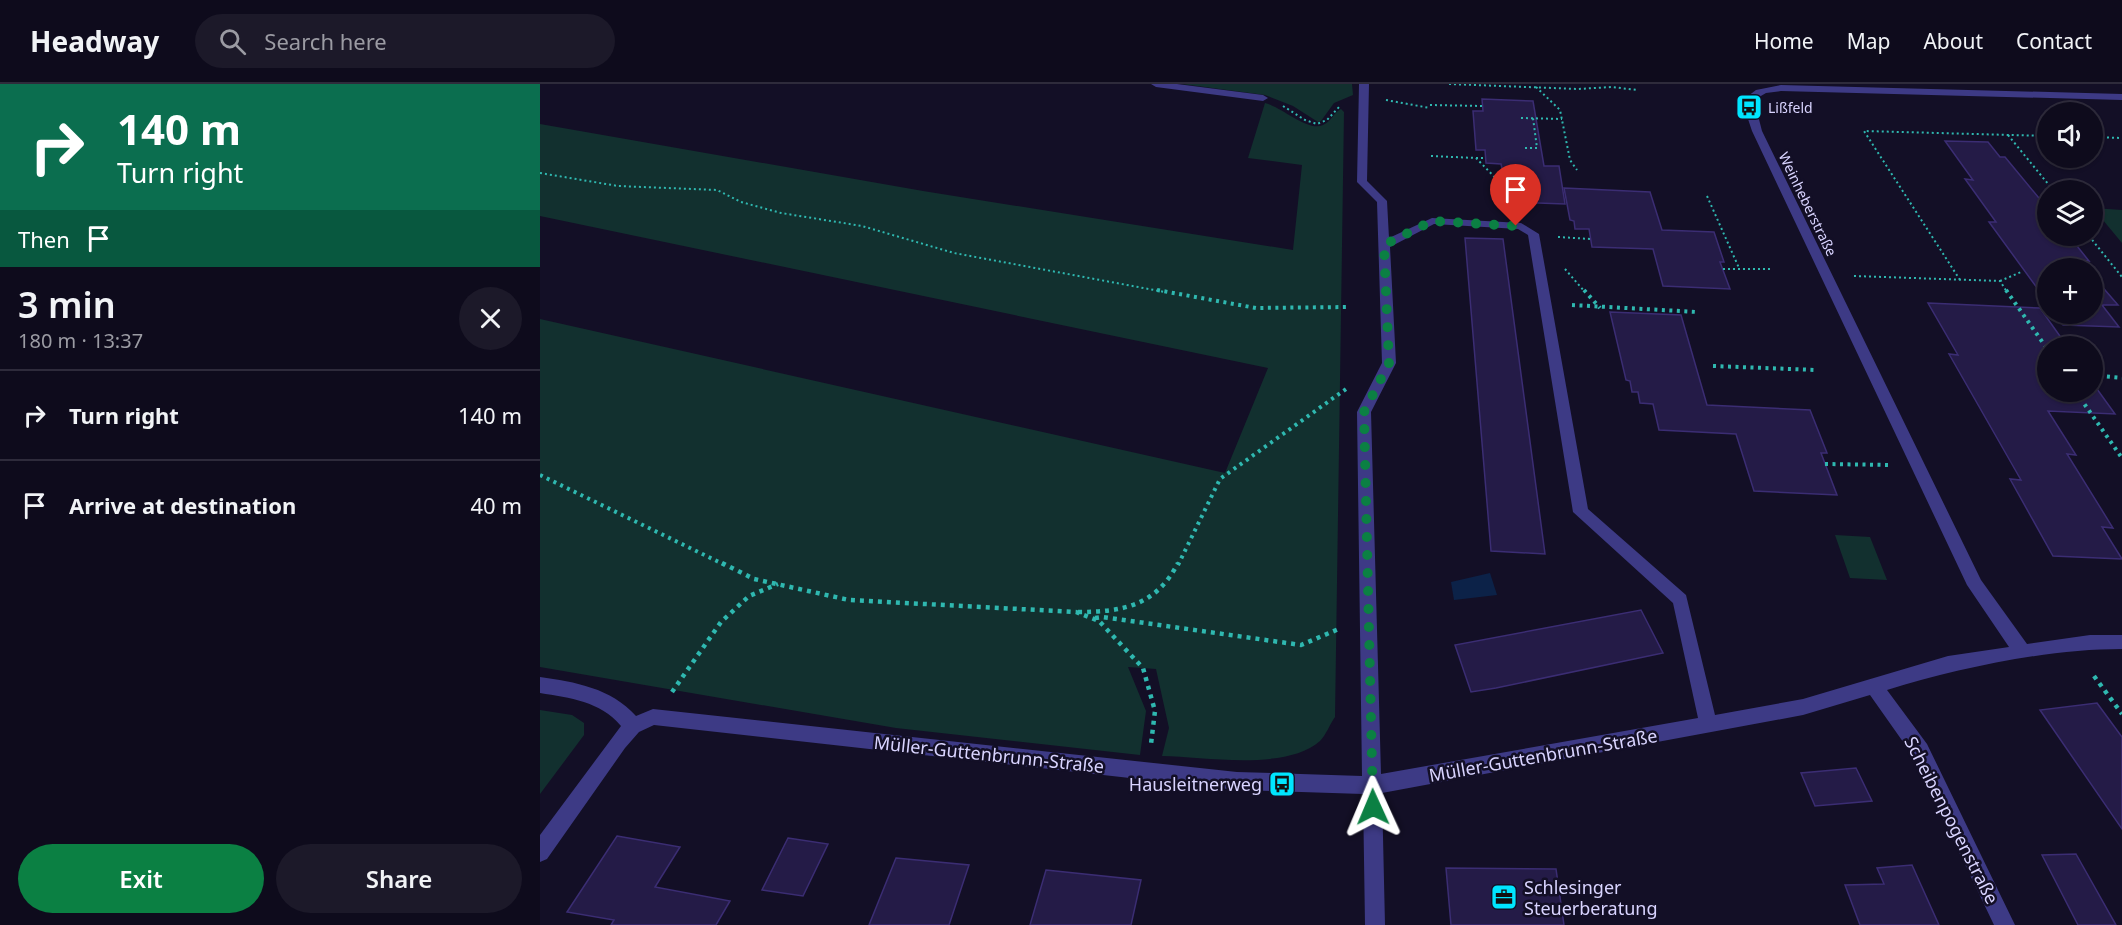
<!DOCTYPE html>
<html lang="en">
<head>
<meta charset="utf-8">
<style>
	body { margin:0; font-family:"Noto Sans",sans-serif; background:#1c1929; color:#f1f3f6; height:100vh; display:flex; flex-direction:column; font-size:22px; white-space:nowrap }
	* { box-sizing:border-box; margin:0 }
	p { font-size:20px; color:#9b9ba3 }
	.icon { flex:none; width:33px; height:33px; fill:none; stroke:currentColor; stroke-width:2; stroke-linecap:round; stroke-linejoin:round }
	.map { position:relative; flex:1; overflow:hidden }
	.panel { display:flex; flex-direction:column; background:#0e0b1c; width:540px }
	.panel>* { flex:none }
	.hud { background:#0b6e4f; color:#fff; overflow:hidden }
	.controls { position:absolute; left:1497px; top:18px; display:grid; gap:12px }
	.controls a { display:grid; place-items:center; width:66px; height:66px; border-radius:50%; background:#0e0b1c; box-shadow:0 2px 4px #0004,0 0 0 2px #2e2b3b; font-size:30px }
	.pin { position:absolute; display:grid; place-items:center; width:51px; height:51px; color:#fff; margin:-62px -26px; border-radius:50% 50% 50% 0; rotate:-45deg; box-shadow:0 0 6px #0007 }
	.pin .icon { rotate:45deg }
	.me { position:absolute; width:66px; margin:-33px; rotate:359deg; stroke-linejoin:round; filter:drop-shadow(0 0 4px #0008) }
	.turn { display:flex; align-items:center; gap:21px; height:126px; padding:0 18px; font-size:27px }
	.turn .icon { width:78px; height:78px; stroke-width:2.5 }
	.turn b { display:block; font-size:42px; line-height:51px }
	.then { display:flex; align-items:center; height:57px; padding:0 18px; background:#0003; gap:12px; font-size:22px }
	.round { display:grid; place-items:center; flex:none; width:63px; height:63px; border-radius:32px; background:#1c1929 }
	.headline { display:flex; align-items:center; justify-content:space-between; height:102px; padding:0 18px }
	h1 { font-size:36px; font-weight:600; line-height:45px }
	.button { display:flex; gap:12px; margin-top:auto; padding:12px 18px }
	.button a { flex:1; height:69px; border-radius:36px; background:#0b8043; color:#fff; font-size:24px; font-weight:600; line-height:69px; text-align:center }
	.button a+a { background:#1c1929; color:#f1f3f6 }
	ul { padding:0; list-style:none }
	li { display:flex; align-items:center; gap:18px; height:90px; padding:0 18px; border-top:2px solid #2e2b3b }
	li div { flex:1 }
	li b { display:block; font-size:22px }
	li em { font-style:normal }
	header { display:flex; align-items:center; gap:36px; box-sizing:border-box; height:84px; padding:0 30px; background:#0e0b1c; border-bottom:2px solid #2e2b3b }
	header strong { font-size:28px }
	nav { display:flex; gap:33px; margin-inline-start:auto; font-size:21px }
	.search { width:420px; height:54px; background:#1c1929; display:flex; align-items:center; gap:15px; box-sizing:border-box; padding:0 21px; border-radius:33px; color:#9b9ba3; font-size:22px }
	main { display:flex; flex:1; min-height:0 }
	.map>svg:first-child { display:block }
</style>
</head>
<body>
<header>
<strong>Headway</strong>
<div class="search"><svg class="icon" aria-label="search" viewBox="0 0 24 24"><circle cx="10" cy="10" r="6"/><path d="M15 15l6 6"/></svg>Search here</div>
<nav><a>Home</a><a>Map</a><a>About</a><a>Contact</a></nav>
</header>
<main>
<section class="panel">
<div class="hud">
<div class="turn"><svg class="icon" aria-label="right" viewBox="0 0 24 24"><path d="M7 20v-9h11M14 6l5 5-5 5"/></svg><div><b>140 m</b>Turn right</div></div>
<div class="then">Then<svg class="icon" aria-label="arrive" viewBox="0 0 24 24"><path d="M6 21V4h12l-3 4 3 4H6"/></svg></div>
</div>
<div class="headline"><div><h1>3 min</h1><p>180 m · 13:37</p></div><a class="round"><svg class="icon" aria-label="close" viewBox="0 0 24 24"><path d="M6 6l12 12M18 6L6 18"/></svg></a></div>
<ul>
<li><svg class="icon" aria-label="right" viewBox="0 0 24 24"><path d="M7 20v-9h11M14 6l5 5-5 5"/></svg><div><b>Turn right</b></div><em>140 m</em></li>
<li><svg class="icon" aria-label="arrive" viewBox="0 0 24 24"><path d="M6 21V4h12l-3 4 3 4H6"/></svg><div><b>Arrive at destination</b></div><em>40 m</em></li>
</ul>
<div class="button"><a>Exit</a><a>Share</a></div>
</section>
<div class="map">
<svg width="1582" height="841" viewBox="0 0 1582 841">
	<rect width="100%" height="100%" fill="#130f26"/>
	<g fill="#12302f">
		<polygon points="642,0 812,0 813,11 794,19 781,37 778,38 753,22 725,11"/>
		<path d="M725,19C742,23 768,48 783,41C791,38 793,29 801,25L804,28L795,633C790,640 786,651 780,657C746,687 666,673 622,672L629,644L616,585L588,583L606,627L600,671L356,644L0,583V235L685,389L728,284L0,132V40L383,107L753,166L762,81L708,74Z"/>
		<polygon points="1553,124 1582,126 1582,159"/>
		<polygon points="1295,451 1330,453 1347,496 1310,494"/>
		<polygon points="0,626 32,631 44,639 44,651 0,710"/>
	</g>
	<polygon fill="#0c2248" points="950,489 957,511 914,516 911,498"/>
	<g fill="#241b47" stroke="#3b2d73" stroke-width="1.5">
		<polygon points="942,15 993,17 1004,82 1019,82 1025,120 972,118 969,96 965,96 961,80 946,79 945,66 936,66 933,27 943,27"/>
		<polygon points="1405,57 1448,58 1460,73 1465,73 1508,125 1508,152 1529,152 1549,177 1540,176 1547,184 1508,184 1508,219 1449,138 1456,138 1425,95 1433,96"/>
		<polygon points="1024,104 1110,108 1122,146 1174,148 1184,178 1180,178 1190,205 1123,202 1113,165 1052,163 1049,145 1035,145 1034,137 1030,136"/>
		<polygon points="925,154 963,155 1005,470 951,467"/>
		<polygon points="1552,191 1578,221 1562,221 1579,243 1523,241 1515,230 1552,230"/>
		<polygon points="1388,219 1500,224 1527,262 1508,262 1508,308 1552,308 1552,298 1575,330 1508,327 1536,371 1527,370 1573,444 1562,443 1582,475 1513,472 1470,395 1481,396 1409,270 1418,271"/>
		<polygon points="1070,228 1141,231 1167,321 1270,326 1287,369 1281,369 1297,411 1214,407 1196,350 1119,346 1113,320 1100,319 1098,308 1092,308 1090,297 1086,296"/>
		<polygon points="1101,526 1123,569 956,604 931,608 915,561"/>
		<polygon points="1557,619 1582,653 1582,745 1500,626"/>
		<polygon points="1316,684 1332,717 1275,722 1261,689"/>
		<polygon points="77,752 140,763 115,803 190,817 176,841 71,841 74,836 27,828"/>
		<polygon points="248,754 288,760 263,812 222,806"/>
		<polygon points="1536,770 1576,841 1538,841 1502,771"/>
		<polygon points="356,774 429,781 409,841 329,841"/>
		<polygon points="1372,781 1399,841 1320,841 1305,801 1344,800 1337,784"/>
		<polygon points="906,784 1016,785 1024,841 911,841"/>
		<polygon points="506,786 601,796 591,841 490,841"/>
	</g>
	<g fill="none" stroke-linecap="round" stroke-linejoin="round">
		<g stroke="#2fb8b0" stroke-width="2" stroke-dasharray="2 3" stroke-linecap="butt">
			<polyline points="909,0 1038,5 1072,3 1097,6"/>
			<polyline points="996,3 1020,26 1030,76 1037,86"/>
			<polyline points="846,16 890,24"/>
			<polyline points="890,21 943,22"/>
			<polyline points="743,22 765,36 777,40 787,36 800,22"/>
			<polyline points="981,34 1022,35"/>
			<polyline points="1468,51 1513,106"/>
			<polyline points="1552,53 1582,54"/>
			<polyline points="985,64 997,64 993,34"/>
			<polyline points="891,72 936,74 972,111 973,120"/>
			<polyline points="936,74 946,74"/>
			<polyline points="0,89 78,102 177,106 201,118 241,129 322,142 414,169 625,208"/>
			<polyline points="972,111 982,112"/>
			<polyline points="1167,112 1199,184"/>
			<polyline points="1549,152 1582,193"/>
			<polyline points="1018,153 1051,155"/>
			<polyline points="1025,185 1045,208"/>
			<polyline points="1183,185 1233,185"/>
			<polyline points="1314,192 1460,197 1467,208"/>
			<polyline points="1420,196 1324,47 1508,52"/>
			<polyline points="1460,197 1481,188"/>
		</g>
		<g stroke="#2fb8b0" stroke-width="4" stroke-dasharray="3 4.5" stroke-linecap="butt">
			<polyline points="617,206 716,224 807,223"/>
			<polyline points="1044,206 1060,224"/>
			<polyline points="1466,206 1508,266"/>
			<polyline points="1032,221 1157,228"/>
			<polyline points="1173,282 1276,286"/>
			<polyline points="1552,291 1582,294"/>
			<polyline points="1536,308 1582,374"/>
			<polyline points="1285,380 1350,381"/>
			<polyline points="0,391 185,481"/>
			<polyline points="638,481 680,395 806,305"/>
		</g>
		<g stroke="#2fb8b0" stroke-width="4.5" stroke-dasharray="4 5" stroke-linecap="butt">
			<polyline points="182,479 214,495 309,516 536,528 559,537 603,584 615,627 611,660"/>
			<path d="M538,528C582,528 616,522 638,479"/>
			<polyline points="555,534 562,533 761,561 801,544"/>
			<polyline points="1554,592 1582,630"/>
			<polyline points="132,608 181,538 209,512 238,500"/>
		</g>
		<g fill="#3d3a85" fill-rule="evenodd">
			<polygon points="611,0 637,0 723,11 728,14 723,17 616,3"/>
			<path d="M819,0H829L827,97L847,117L849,154L892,134L981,139L999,150L1048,425L1146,511L1175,631L1263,615L1408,572L1469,563L1427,501L1212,47L1204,23V15L1216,6L1241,1L1582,10V16L1241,7L1226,9L1214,16L1222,47L1441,496L1487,560L1550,551H1582V565C1507,565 1419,584 1347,606L1387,660L1475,841H1454L1373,672L1330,611L1263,631L842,709L845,841H825L823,710L697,706L114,641L99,648L85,664L7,775L0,778V751L81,642C60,617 30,614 0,609V593C35,598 71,604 96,632L113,625L697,688L822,692L817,328L842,279L837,118L817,98ZM894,140L978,145L988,151L1033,428L1133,519L1158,634L841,690L831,328L856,279L850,163Z"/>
		</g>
	</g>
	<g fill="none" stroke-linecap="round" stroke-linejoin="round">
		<polyline stroke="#0b8043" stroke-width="10" stroke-dasharray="0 18" points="833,723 824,328 849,279 844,161 892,137 976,142"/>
	</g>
	<defs>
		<symbol id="bus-square" viewBox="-11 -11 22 22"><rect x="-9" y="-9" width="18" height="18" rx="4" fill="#00e5ff" stroke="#130f26"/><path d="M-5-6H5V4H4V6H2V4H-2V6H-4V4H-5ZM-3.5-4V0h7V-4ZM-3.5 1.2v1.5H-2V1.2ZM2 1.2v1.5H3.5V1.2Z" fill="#111"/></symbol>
		<symbol id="office-square" viewBox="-11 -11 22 22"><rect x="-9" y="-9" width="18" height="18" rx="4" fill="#00e5ff" stroke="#130f26"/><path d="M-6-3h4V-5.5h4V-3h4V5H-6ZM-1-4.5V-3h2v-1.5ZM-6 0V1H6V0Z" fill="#111"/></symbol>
	</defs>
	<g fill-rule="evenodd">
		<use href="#bus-square" x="1194" y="8" width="30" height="30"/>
		<use href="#bus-square" x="727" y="685" width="30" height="30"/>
		<use href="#office-square" x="949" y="798" width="30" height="30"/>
	</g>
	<g text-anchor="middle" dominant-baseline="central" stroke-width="5" stroke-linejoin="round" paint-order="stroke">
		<g font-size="14" fill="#d9d4ff" stroke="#130f26" text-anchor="start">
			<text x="1228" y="23">Lißfeld</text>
		</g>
		<g font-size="14" fill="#d9d4ff" stroke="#130f26">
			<text transform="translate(1268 120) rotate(64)">Weinheberstraße</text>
		</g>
		<g font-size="18" fill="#d9d4ff" stroke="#130f26">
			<text transform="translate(449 670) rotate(6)">Müller-Guttenbrunn-Straße</text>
			<text transform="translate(1003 671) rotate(-10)">Müller-Guttenbrunn-Straße</text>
			<text transform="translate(1412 736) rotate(63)">Scheibenpogenstraße</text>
		</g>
		<g font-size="18" fill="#d9d4ff" stroke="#130f26" text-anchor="end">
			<text x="722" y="700">Hausleitnerweg</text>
			<text x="984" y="803" text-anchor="start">Schlesinger<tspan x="984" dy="21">Steuerberatung</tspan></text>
		</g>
	</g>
</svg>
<div class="controls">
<a><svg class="icon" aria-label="sound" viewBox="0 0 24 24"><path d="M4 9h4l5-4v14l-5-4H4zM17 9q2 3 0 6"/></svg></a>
<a><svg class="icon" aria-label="layers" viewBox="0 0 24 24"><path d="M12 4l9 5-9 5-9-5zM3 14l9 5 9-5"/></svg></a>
<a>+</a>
<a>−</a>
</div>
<div class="pin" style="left:976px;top:142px;background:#d93025"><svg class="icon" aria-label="arrive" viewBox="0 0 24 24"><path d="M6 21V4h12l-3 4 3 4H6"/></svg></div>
<svg class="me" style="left:833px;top:723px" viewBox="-20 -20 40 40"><path d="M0-17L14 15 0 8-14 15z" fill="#0b8043" stroke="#fff" stroke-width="4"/></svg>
</div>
</main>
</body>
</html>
